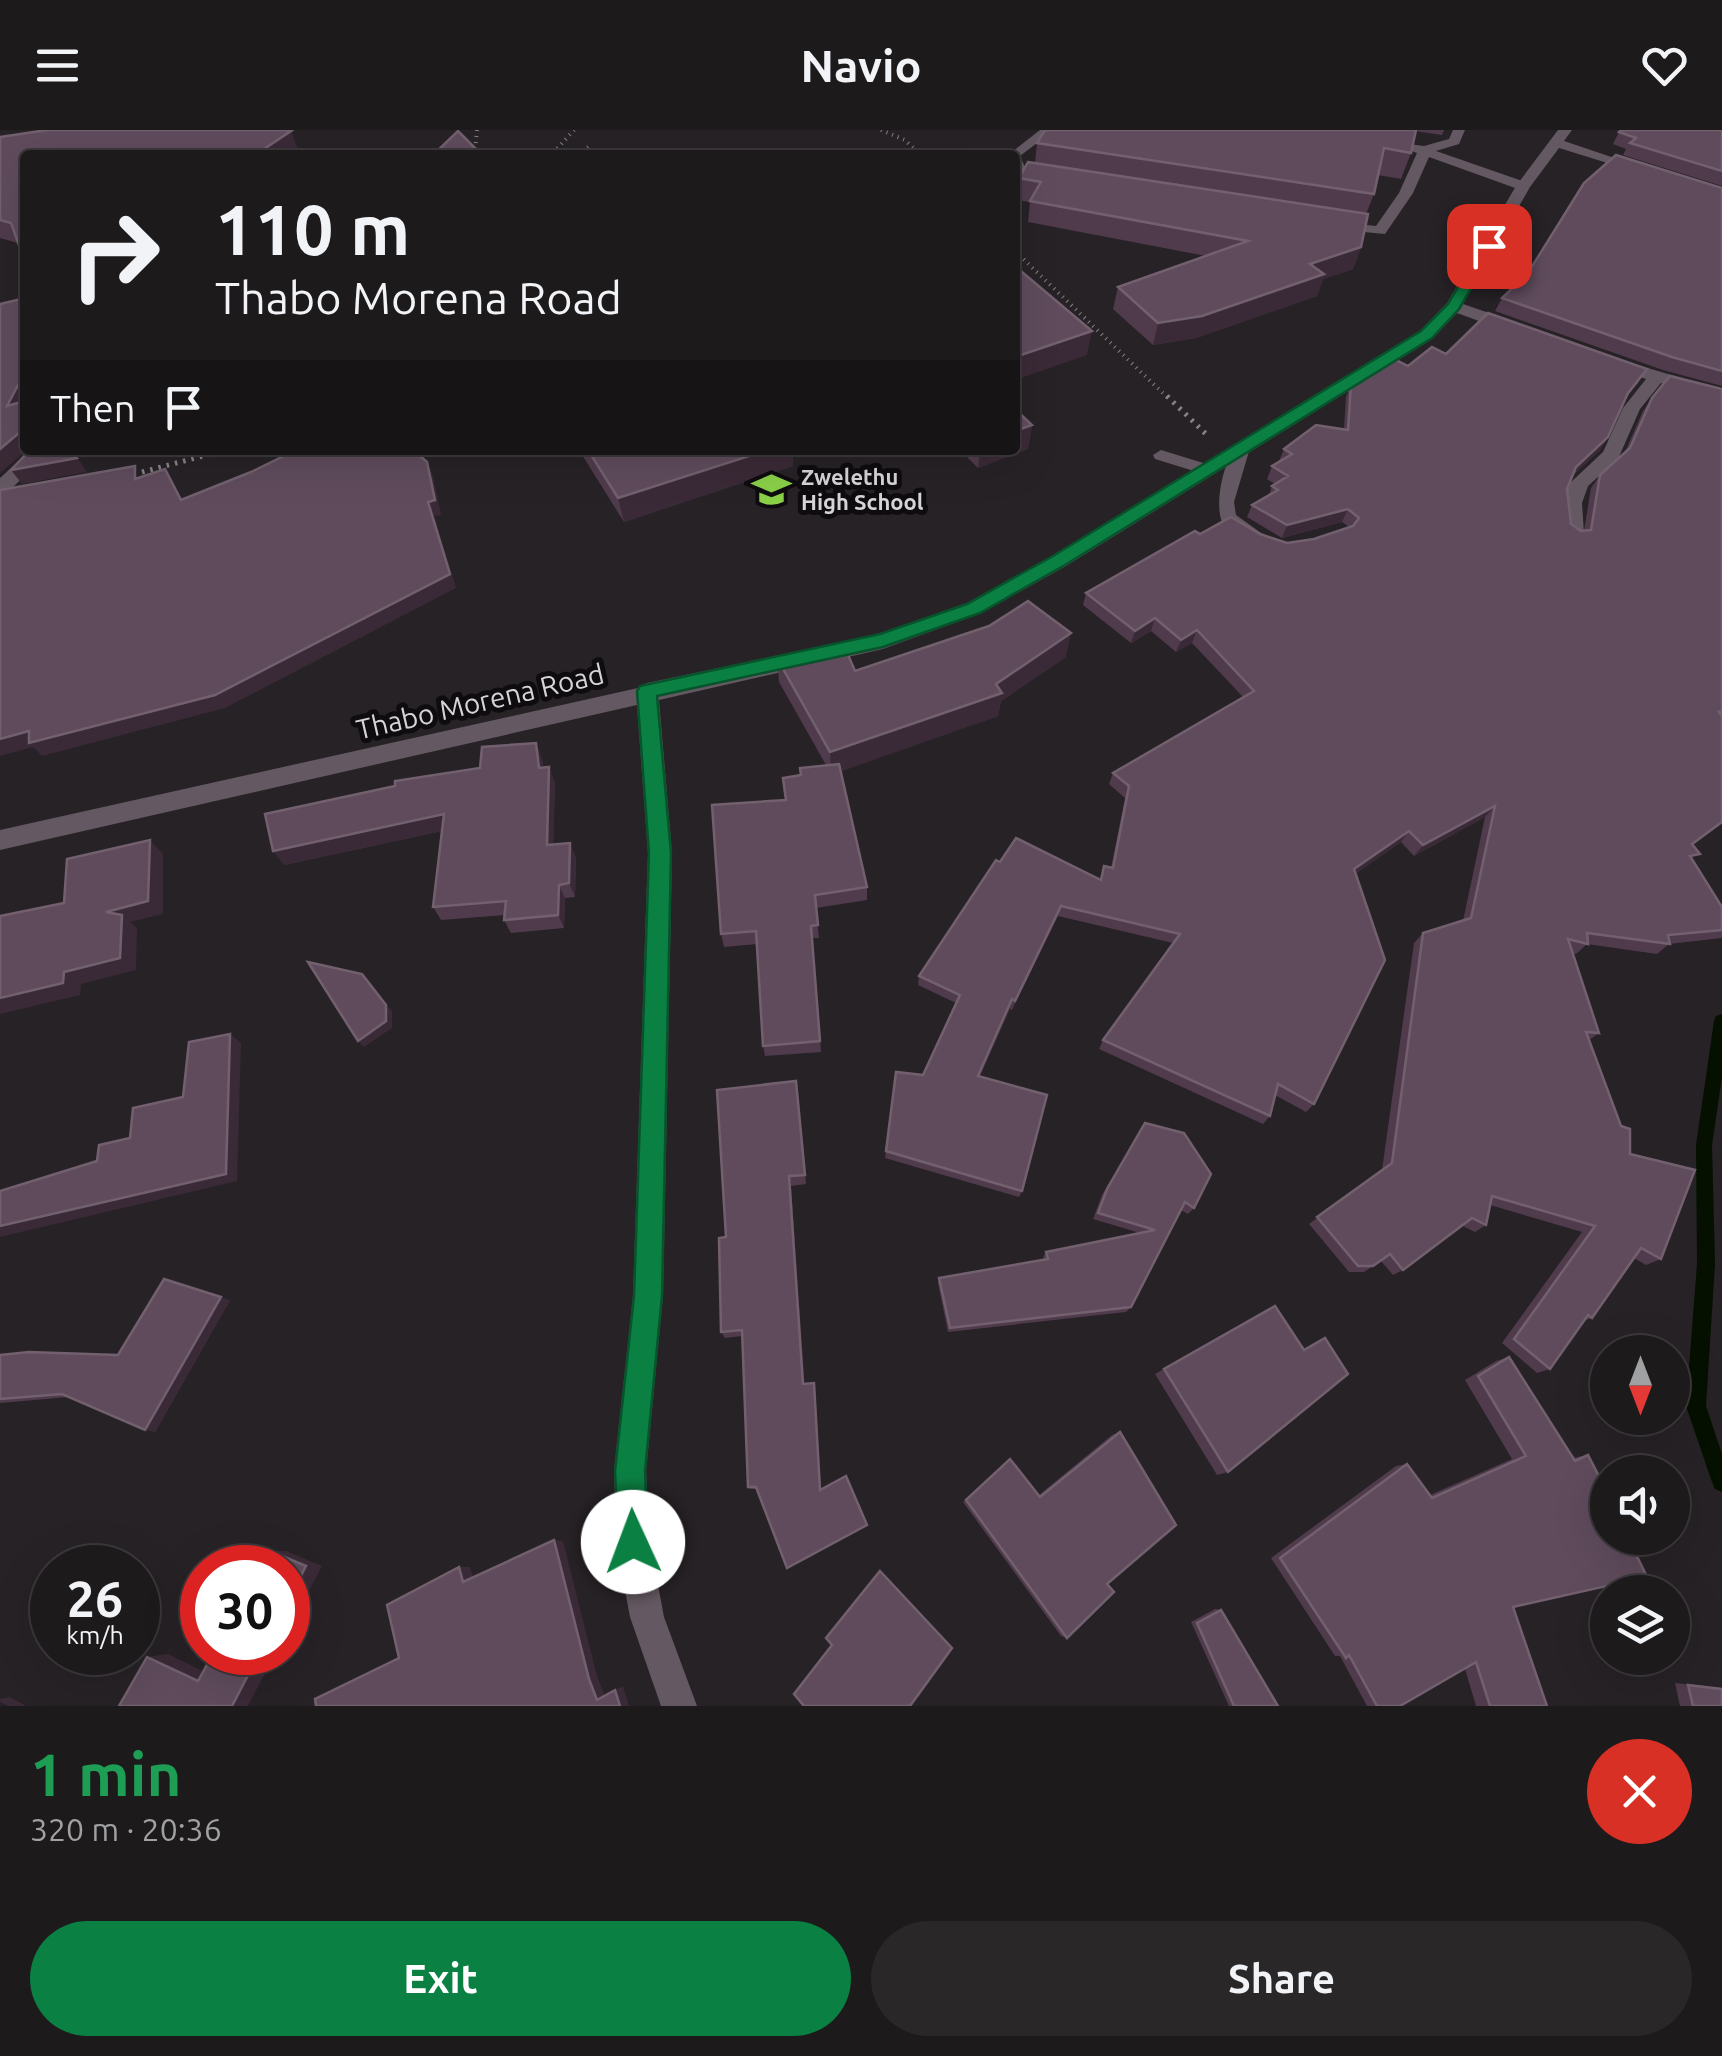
<!DOCTYPE html>
<html lang="en">
<head>
<meta charset="utf-8">
<style>
	body { margin:0; font-family:Ubuntu,sans-serif; background:#2a2729; color:#f1f3f6; height:100vh; display:flex; flex-direction:column; font-size:38px; white-space:nowrap }
	* { box-sizing:border-box; margin:0 }
	p { font-size:32px; color:#a0a1a3 }
	.icon { flex:none; width:55px; height:55px; fill:none; stroke:currentColor; stroke-width:2; stroke-linecap:round; stroke-linejoin:round }
	.map { position:relative; height:1576px; overflow:hidden }
	.drawer { display:flex; flex-direction:column; background:#1d1a1c; flex:1 }
	.drawer>* { flex:none }
	.banner { position:absolute; left:20px; top:20px; width:1000px; height:305px; border-radius:10px; box-shadow:0 10px 40px #0002,0 0 0 2px #3b383b; background:#1d1a1c; color:#f1f3f6; overflow:hidden }
	.needle { width:65px; rotate:180deg }
	.buttons { position:absolute; left:1590px; top:1205px; display:grid; gap:20px }
	.buttons a { display:grid; place-items:center; width:100px; height:100px; border-radius:50%; background:#1d1a1c; box-shadow:0 10px 40px #0002,0 0 0 2px #3b383b; font-size:50px }
	.speed { position:absolute; left:30px; top:1415px; display:flex; gap:20px; font-size:50px; font-weight:700; text-align:center }
	.speed>* { display:grid; place-content:center; width:130px; height:130px; border-radius:50%; background:#1d1a1c; box-shadow:0 10px 40px #0002,0 0 0 2px #3b383b; line-height:1 }
	.speed small { font-size:25px; font-weight:400 }
	.speed .limit { border:15px solid #d22; background:#fff; color:#111 }
	.pin { position:absolute; display:grid; place-items:center; width:85px; height:85px; color:#fff; margin:-42px; border-radius:20px; box-shadow:0 5px 15px #0006 }
	.me { position:absolute; width:110px; margin:-55px; rotate:358deg; stroke-linejoin:round; filter:drop-shadow(0 0 8px #0008) }
	.turn { display:flex; align-items:center; gap:35px; height:210px; padding:0 30px; font-size:45px }
	.turn .icon { width:130px; height:130px; stroke-width:2.5 }
	.turn b { display:block; font-size:70px; line-height:85px }
	.then { display:flex; align-items:center; height:95px; padding:0 30px; background:#0003; gap:20px; font-size:38px }
	.round { display:grid; place-items:center; flex:none; width:105px; height:105px; border-radius:52px; background:#2a2729 }
	.overview { display:flex; align-items:center; justify-content:space-between; height:170px; padding:0 30px }
	h1 { font-size:60px; font-weight:600; line-height:75px; color:#1e9e55 }
	.action { display:flex; gap:20px; margin-top:auto; padding:20px 30px }
	.action a { flex:1; height:115px; border-radius:60px; background:#0b8043; color:#fff; font-size:40px; font-weight:600; line-height:115px; text-align:center }
	.action a+a { background:#2a2729; color:#f1f3f6 }
	header { display:flex; justify-content:space-between; align-items:center; height:130px; padding:0 30px; background:#1d1a1c; font-size:45px; font-weight:600 }
	.map>svg:first-child { display:block }
</style>
</head>
<body>
<header><svg class="icon" aria-label="menu" viewBox="0 0 24 24"><path d="M4 6h16M4 12h16M4 18h16"/></svg>Navio<svg class="icon" aria-label="heart" viewBox="0 0 24 24"><path d="M12 20l-8-8c-3-5 5-10 8-4 3-6 11-1 8 4z"/></svg></header>
<div class="map">
<svg width="1722" height="1576" viewBox="0 0 1722 1576">
	<rect width="100%" height="100%" fill="#272226"/>
	<g fill="none" stroke-linecap="round" stroke-linejoin="round">
		<polygon fill="#051000" fill-rule="evenodd" points="1722,884 1722,947 1712,1015 1715,1134 1706,1276 1722,1324 1722,1362 1715,1359 1712,1352 1686,1276 1697,1134 1696,1015 1714,891 1716,886"/>
		<g stroke="#878386" stroke-width="4" stroke-dasharray="1 5" stroke-linecap="butt">
			<polyline points="477,0 475,19 479,25"/>
			<polyline points="881,0 905,10 921,25"/>
			<polyline points="541,25 555,21 574,0"/>
			<polyline points="578,25 592,14"/>
			<polyline points="1015,121 1169,269"/>
		</g>
		<g stroke="#878386" stroke-width="5" stroke-dasharray="2.5 6" stroke-linecap="butt">
			<polyline points="1167,266 1207,305"/>
			<polyline points="142,342 226,320"/>
		</g>
		<g fill="#645962" fill-rule="evenodd">
			<polygon points="1040,0 1054,0 1020,26 1027,42 1054,47 1054,53 1049,54 1017,48 1015,25 1008,25"/>
			<polygon points="1453,0 1465,0 1459,14 1436,21 1528,53 1528,59 1518,59 1429,27 1413,63 1385,104 1333,99 1333,93 1338,92 1376,96 1399,63 1417,23 1409,20 1409,14 1424,16 1449,9"/>
			<path d="M1242,313L1250,318L1234,372L1236,385L1264,405L1255,411L1222,392C1214,374 1224,322 1242,313Z"/>
			<polygon points="1161,320 1213,336 1215,340 1207,345 1155,329 1153,325"/>
		</g>
		<g fill="#645962" fill-rule="evenodd">
			<polygon points="1558,0 1572,0 1564,11 1650,40 1643,44 1559,18 1530,57 1463,174 1521,194 1521,202 1509,202 1457,183 1432,209 1066,436 981,483 883,519 659,570 672,723 663,1166 646,1341 650,1412 664,1487 697,1576 661,1576 630,1487 616,1412 614,1341 633,1166 648,723 637,575 0,720 0,700 638,558 647,553 880,504 967,473 1052,426 1420,201 1447,173 1516,56"/>
			<polygon points="1614,228 1722,260 1722,271 1661,253 1640,279 1618,329 1588,356 1582,373 1584,404 1574,411 1564,404 1562,373 1570,353 1603,322 1623,278 1646,249 1608,237 1605,233"/>
			<polygon points="31,320 51,320 7,363 0,365 0,348"/>
		</g>
	</g>
	<g fill="#503b4d">
		<polygon points="1045,0 1444,0 1442,5 1415,1 1411,23 1401,49 1378,45 1374,64 1366,84 1361,117 1353,139 1323,149 1317,166 1196,208 1153,215 1113,179 1118,157 1206,126 1028,92 1030,72 1016,70 1019,48 1035,33 1037,13"/>
		<polygon points="1722,0 1722,56 1623,25 1626,19 1613,14 1619,2"/>
		<polygon points="0,7 299,22 18,113 0,108"/>
		<polygon points="1722,58 1722,256 1663,240 1495,181 1502,168"/>
		<polygon points="1446,224 1639,252 1626,268 1608,307 1600,320 1572,346 1567,359 1571,394 1581,401 1584,401 1591,358 1600,345 1625,322 1643,281 1652,268 1722,259 1722,693 1693,715 1692,730 1722,777 1722,808 1669,814 1657,824 1587,814 1576,824 1573,823 1599,903 1589,910 1630,1024 1661,1129 1646,1135 1634,1128 1592,1188 1583,1191 1550,1239 1537,1243 1502,1213 1582,1102 1490,1075 1486,1095 1475,1102 1463,1096 1403,1140 1393,1145 1381,1131 1364,1142 1349,1142 1309,1094 1382,1040 1414,813 1423,803 1463,791 1485,687 1414,726 1401,712 1355,744 1314,974 1306,982 1275,965 1270,986 1263,994 1099,919 1103,910 1173,813 1058,786 1012,880 1010,879 980,946 1022,1061 1019,1067 885,1028 896,942 923,945 956,873 918,855 919,846 1000,732 1100,749 1104,736 1111,738 1125,668 1109,654 1113,643 1243,567 1192,513 1176,522 1151,501 1131,513 1083,475 1086,463 1200,404 1260,404 1287,413 1314,409 1349,397 1342,392 1282,408 1247,387 1252,375 1269,365 1272,356 1275,354 1267,349 1272,336 1279,331 1284,319 1344,299 1346,267 1351,254"/>
		<polygon points="1032,295 1028,319 978,338 960,320 1015,320"/>
		<polygon points="579,320 792,320 793,336 624,392"/>
		<polygon points="1066,527 1001,571 998,586 840,641 867,757 867,770 816,778 819,808 812,808 821,922 765,926 763,916 757,814 724,817 721,804 785,670 800,645 826,635 779,552 777,528 855,541"/>
		<polygon points="542,628 543,637 555,652 553,714 576,727 575,767 565,768 564,798 511,803 504,790 505,785 441,790 433,777 442,701 284,735"/>
		<polygon points="796,951 806,1054 791,1056 804,1254 814,1253 815,1258 821,1359 867,1395 787,1438 757,1359 751,1359 748,1357 742,1206 725,1208 721,1202 726,1107"/>
		<polygon points="1145,993 1194,1078 1188,1084 1181,1080 1131,1177 1126,1182 948,1202 938,1153 939,1148 1044,1130 1043,1127 1046,1122 1140,1103 1093,1089 1102,1065"/>
		<polygon points="230,1170 155,1302 69,1267 0,1273 0,1225 118,1225"/>
		<polygon points="1325,1208 1228,1342 1217,1345 1155,1244 1164,1239 1304,1219"/>
		<polygon points="1509,1227 1572,1328 1588,1325 1513,1477 1547,1576 1476,1576 1465,1539 1400,1576 1367,1576 1340,1526 1335,1526 1271,1428 1396,1336 1407,1334 1430,1365 1512,1329 1465,1250 1496,1231"/>
		<polygon points="1120,1302 1107,1454 1067,1508 1061,1506 963,1372 1006,1332 1039,1365 1112,1305"/>
		<polygon points="1215,1479 1221,1480 1278,1576 1229,1576 1191,1492"/>
		<polygon points="1675,1553 1722,1558 1722,1576 1680,1576"/>
	</g>
	<g fill="#3a2a37">
		<polygon points="291,1 299,22 295,25 255,25"/>
		<polygon points="1361,117 1353,139 1323,149 1317,166 1196,208 1153,215 1158,193 1310,134"/>
		<polygon points="1092,201 1087,225 1015,250 1015,227"/>
		<polygon points="25,242 25,277 7,276"/>
		<polygon points="1032,295 1028,319 978,338 980,320 1015,320 1015,301"/>
		<polygon points="20,302 25,308 25,320 27,320 0,343 0,319"/>
		<polygon points="1608,307 1600,320 1567,350 1576,337"/>
		<polygon points="72,320 87,342 22,354 11,340"/>
		<polygon points="768,320 792,320 793,336 624,392 618,368"/>
		<polygon points="427,332 433,346 441,385 434,386 456,458 225,578 42,626 33,617 0,626 0,609 428,372"/>
		<polygon points="1348,379 1342,392 1282,408 1287,395"/>
		<polygon points="1155,488 1151,501 1131,513 1135,501"/>
		<polygon points="1197,500 1192,513 1176,522 1181,510"/>
		<polygon points="1071,503 1066,527 1001,571 998,586 831,645 830,622 996,554"/>
		<polygon points="536,613 542,628 545,653 539,638"/>
		<polygon points="549,637 555,652 553,729 547,715"/>
		<polygon points="1495,676 1485,687 1414,726 1423,715"/>
		<polygon points="444,684 452,699 284,735 273,721"/>
		<polygon points="1409,701 1401,712 1346,750 1354,739"/>
		<polygon points="150,710 163,724 163,784 130,792 137,798 136,840 81,854 80,865 0,884 0,868 64,842 106,782"/>
		<polygon points="570,713 576,727 575,767 569,753"/>
		<polygon points="559,755 565,768 564,798 558,785"/>
		<polygon points="1061,776 1058,786 1012,880 1015,871"/>
		<polygon points="1012,869 1010,879 976,954 978,946"/>
		<polygon points="386,875 392,881 392,898 364,917 358,911"/>
		<polygon points="230,904 241,913 237,1051 0,1107 0,1096 226,1044"/>
		<polygon points="789,1046 791,1056 805,1258 803,1254"/>
		<polygon points="221,1167 230,1170 155,1302 145,1300"/>
		<polygon points="554,1410 563,1411 597,1546 605,1566 597,1570 589,1549"/>
		<polygon points="270,1421 286,1421 322,1436 288,1501 288,1471"/>
		<polygon points="459,1437 470,1437 474,1451 463,1452"/>
		<polygon points="260,1522 276,1522 248,1576 232,1576"/>
		<polygon points="168,1524 217,1548 198,1551 147,1527"/>
		<polygon points="623,1556 629,1576 620,1576 615,1560"/>
		<polygon points="10,1567 26,1576 8,1576 0,1572 0,1569"/>
	</g>
	<g fill="#5f4b5c" stroke="#72606f" stroke-width="2.5">
		<polygon points="47,0 284,0 291,1 255,25 25,25 25,132 11,93 0,90 0,7"/>
		<polygon points="1045,0 1416,0 1411,23 1384,18 1374,64 1037,13"/>
		<polygon points="1621,0 1722,0 1722,41 1630,13 1636,8 1619,2"/>
		<polygon points="458,1 482,25 433,25"/>
		<polygon points="1616,25 1722,58 1722,241 1672,227 1502,168 1528,143 1584,53"/>
		<polygon points="1028,32 1368,84 1361,117 1310,134 1324,144 1202,186 1158,193 1118,157 1248,111 1030,71 1041,52 1019,48"/>
		<polygon points="1015,136 1092,201 1015,227"/>
		<polygon points="25,168 25,242 7,276 25,271 25,302 20,302 0,319 0,174"/>
		<polygon points="1488,183 1647,239 1628,263 1608,307 1576,337 1567,359 1571,394 1581,401 1591,400 1600,345 1630,318 1652,268 1670,246 1722,259 1722,583 1718,581 1722,586 1722,692 1692,714 1700,724 1690,726 1722,777 1722,800 1668,805 1670,814 1587,803 1588,814 1568,809 1599,903 1586,902 1621,996 1630,999 1630,1024 1695,1040 1661,1129 1641,1118 1592,1188 1588,1185 1550,1239 1514,1209 1595,1096 1492,1066 1486,1095 1472,1088 1403,1140 1390,1124 1373,1136 1358,1136 1317,1087 1392,1033 1423,803 1471,788 1495,676 1423,715 1409,701 1354,739 1385,830 1314,974 1278,954 1270,986 1103,910 1180,804 1061,776 1015,871 1012,869 978,946 1047,965 1022,1061 886,1021 896,942 923,945 960,865 919,846 996,730 1000,732 1016,708 1101,750 1104,736 1113,738 1129,656 1113,643 1254,561 1197,500 1181,510 1155,488 1135,501 1086,463 1195,401 1200,404 1231,387 1260,404 1287,413 1314,409 1353,396 1359,388 1348,379 1287,395 1252,375 1278,360 1272,356 1288,346 1272,336 1292,324 1284,319 1316,295 1348,300 1351,254 1392,228 1408,236 1432,217 1446,224"/>
		<polygon points="1015,279 1032,295 1015,301"/>
		<polygon points="30,320 72,320 77,328 11,340"/>
		<polygon points="296,320 413,320 427,332 435,370 428,372 450,444 215,565 29,613 29,601 0,609 0,360 135,336 135,349 165,339 181,370 251,342"/>
		<polygon points="588,320 768,320 618,368"/>
		<polygon points="1028,471 1071,503 996,554 1002,563 830,622 777,528 843,513 855,541 989,496"/>
		<polygon points="536,613 539,638 549,637 547,715 570,713 569,753 559,755 558,785 504,790 506,771 433,777 444,684 273,721 265,684 395,656 395,651 480,638 482,617"/>
		<polygon points="839,634 867,757 815,765 818,795 811,796 820,911 763,916 756,801 721,804 712,675 786,670 783,648 801,645 800,638"/>
		<polygon points="150,710 148,771 106,782 122,785 120,828 64,842 63,853 0,868 0,786 64,773 67,729"/>
		<polygon points="308,832 362,844 386,875 386,891 358,911"/>
		<polygon points="230,904 226,1044 0,1096 0,1061 97,1031 99,1015 130,1008 133,978 183,967 189,912"/>
		<polygon points="796,951 805,1045 789,1046 803,1254 814,1253 820,1360 846,1346 867,1395 787,1438 756,1357 748,1357 742,1200 721,1202 719,1108 726,1107 717,960"/>
		<polygon points="1145,993 1184,1003 1211,1044 1194,1078 1185,1072 1131,1177 950,1198 939,1148 1048,1129 1046,1122 1155,1100 1098,1083 1107,1059"/>
		<polygon points="164,1149 221,1167 145,1300 62,1264 0,1269 0,1225 29,1222 118,1225"/>
		<polygon points="1275,1176 1304,1220 1325,1208 1348,1244 1228,1342 1164,1239"/>
		<polygon points="1509,1227 1575,1331 1588,1325 1608,1364 1608,1408 1628,1408 1647,1447 1513,1477 1547,1576 1490,1576 1476,1532 1400,1576 1377,1576 1349,1525 1346,1528 1280,1428 1407,1334 1432,1368 1526,1326 1478,1246"/>
		<polygon points="1120,1302 1176,1395 1107,1454 1114,1462 1067,1508 966,1370 1010,1329 1040,1367"/>
		<polygon points="554,1410 589,1549 597,1570 615,1560 620,1576 316,1576 315,1569 399,1528 387,1475 459,1437 463,1452"/>
		<polygon points="270,1421 306,1436 288,1471 288,1438 260,1438"/>
		<polygon points="880,1441 952,1518 910,1576 804,1576 794,1564 832,1515 826,1508"/>
		<polygon points="1221,1480 1278,1576 1234,1576 1197,1493"/>
		<polygon points="214,1522 260,1522 232,1576 119,1576 147,1527 198,1551"/>
		<polygon points="1688,1555 1722,1559 1722,1576 1693,1576"/>
	</g>
	<polygon fill="#0b8043" stroke="#07532c" stroke-width="2.5" points="1484,113 1496,116 1459,179 1432,208 1065,435 980,483 883,517 657,566 671,723 662,1166 645,1341 648,1412 644,1423 633,1427 622,1423 618,1412 615,1341 634,1166 649,723 637,561 640,556 880,504 967,474 1053,426 1421,201 1448,174"/>
	<defs>
		<symbol id="school-bare" viewBox="-9 -9 18 18"><path d="M0-5L7-2L0 1L-7-2ZM-4 1L0 2.5L4 1V4Q0 6-4 4Z" fill="#89cf48" stroke="#0e0c0e" stroke-width="2.5" paint-order="stroke"/></symbol>
	</defs>
	<g fill-rule="evenodd">
		<use href="#school-bare" x="744" y="332" width="55" height="55"/>
	</g>
	<g text-anchor="middle" dominant-baseline="central" stroke-width="10" stroke-linejoin="round" paint-order="stroke">
		<g font-size="22" font-weight="bold" fill="#d7d4d7" stroke="#0e0c0e" text-anchor="start">
			<text x="801" y="346">Zwelethu<tspan x="801" dy="25">High School</tspan></text>
		</g>
		<g font-size="28" fill="#d7d4d7" stroke="#0e0c0e">
			<text transform="translate(480 571) rotate(-13)">Thabo Morena Road</text>
		</g>
	</g>
</svg>
<div class="buttons">
<a><svg class="needle" viewBox="-14 -14 28 28"><path d="M0-13l5 13h-10z" fill="#e53935"/><path d="M0 13l5-13h-10z" fill="#a0a1a3"/></svg></a>
<a><svg class="icon" aria-label="sound" viewBox="0 0 24 24"><path d="M4 9h4l5-4v14l-5-4H4zM17 9q2 3 0 6"/></svg></a>
<a><svg class="icon" aria-label="layers" viewBox="0 0 24 24"><path d="M12 4l9 5-9 5-9-5zM3 14l9 5 9-5"/></svg></a>
</div>
<div class="speed"><div>26<small>km/h</small></div><div class="limit">30</div></div>
<div class="pin" style="left:1489px;top:116px;background:#d93025"><svg class="icon" aria-label="arrive" viewBox="0 0 24 24"><path d="M6 21V4h12l-3 4 3 4H6"/></svg></div>
<svg class="me" style="left:633px;top:1412px" viewBox="-20 -20 40 40"><circle r="19" fill="#fff"/><path d="M0-13L10 11 0 6-10 11z" fill="#0b8043"/></svg>
<div class="banner">
<div class="turn"><svg class="icon" aria-label="right" viewBox="0 0 24 24"><path d="M7 20v-9h11M14 6l5 5-5 5"/></svg><div><b>110 m</b>Thabo Morena Road</div></div>
<div class="then">Then<svg class="icon" aria-label="arrive" viewBox="0 0 24 24"><path d="M6 21V4h12l-3 4 3 4H6"/></svg></div>
</div>
</div>
<section class="drawer">
<div class="overview"><div><h1>1 min</h1><p>320 m · 20:36</p></div><a class="round" style="background:#d93025;color:#fff"><svg class="icon" aria-label="close" viewBox="0 0 24 24"><path d="M6 6l12 12M18 6L6 18"/></svg></a></div>
<div class="action"><a>Exit</a><a>Share</a></div>
</section>
</body>
</html>
